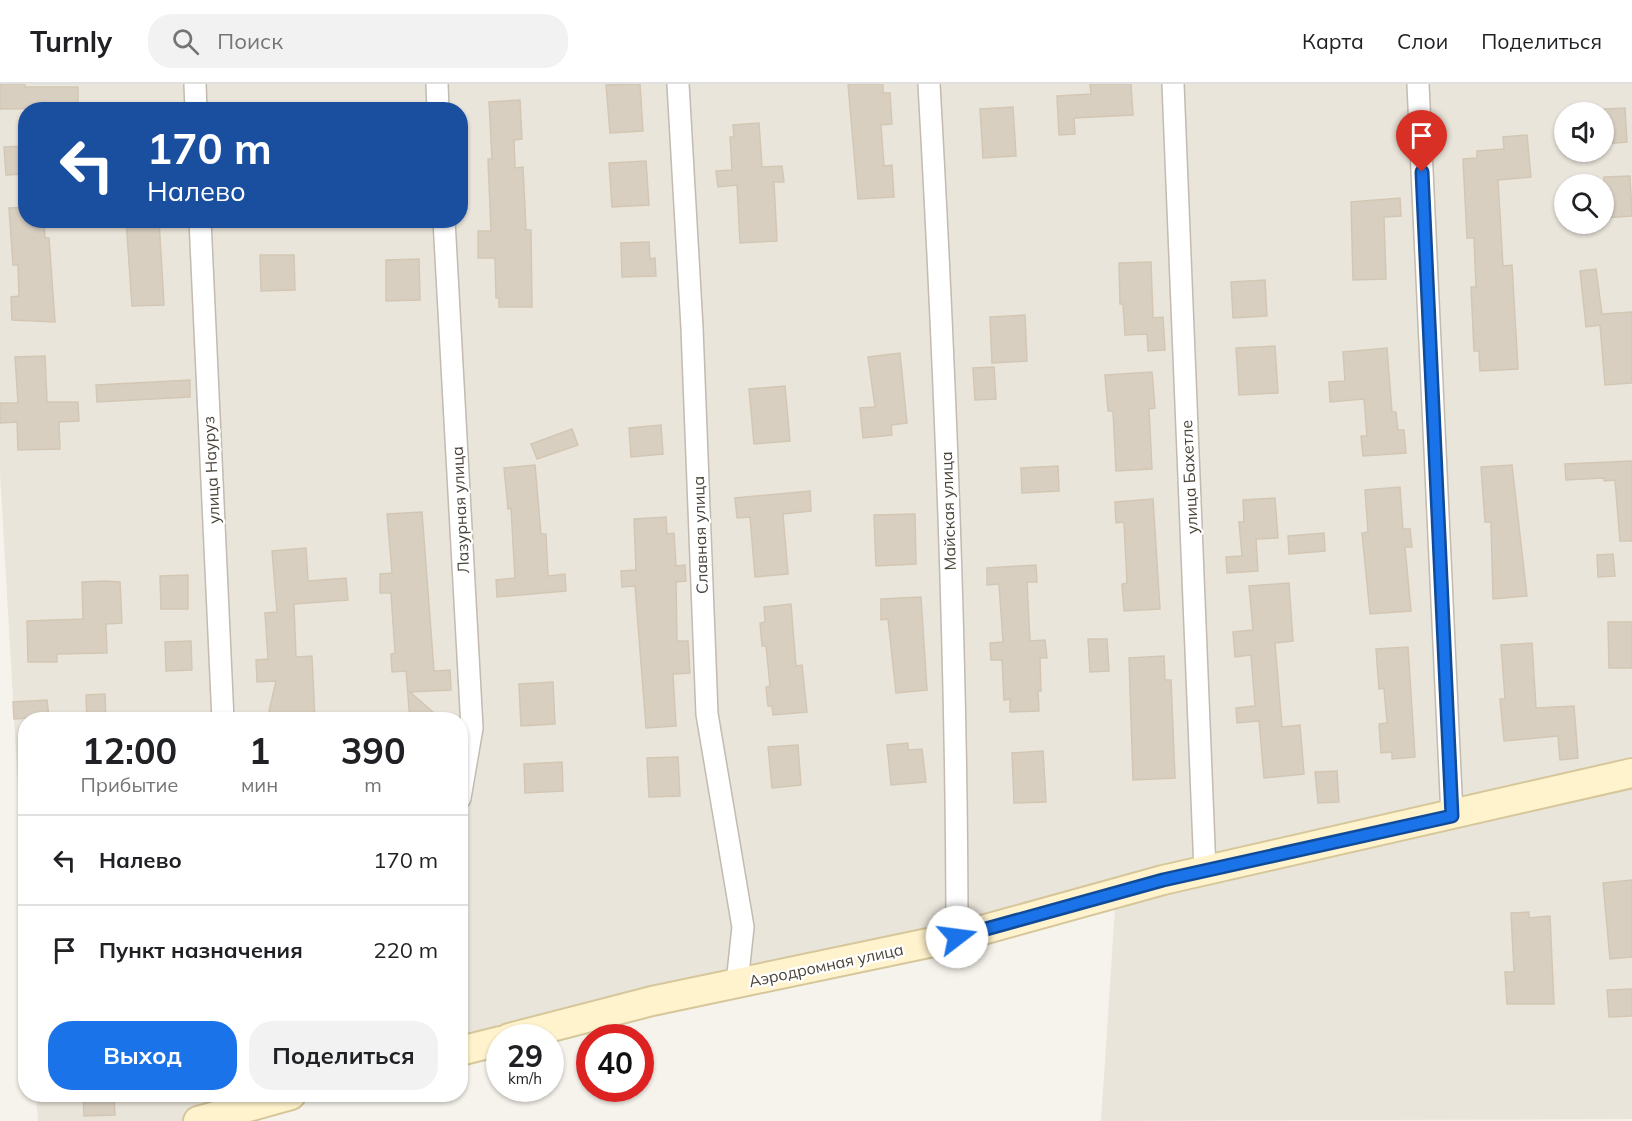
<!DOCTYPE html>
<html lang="ru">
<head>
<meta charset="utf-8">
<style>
	body { margin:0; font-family:Mulish,sans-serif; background:#f2f2f2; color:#202124; height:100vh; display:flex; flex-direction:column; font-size:22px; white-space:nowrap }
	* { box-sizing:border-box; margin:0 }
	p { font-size:20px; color:#757577 }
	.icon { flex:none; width:33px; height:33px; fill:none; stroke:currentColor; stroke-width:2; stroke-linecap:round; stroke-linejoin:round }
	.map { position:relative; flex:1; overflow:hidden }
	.side { position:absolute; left:18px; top:628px; width:450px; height:390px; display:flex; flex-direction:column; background:#fff; border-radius:24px; box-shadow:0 2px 4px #0004 }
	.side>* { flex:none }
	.guide { position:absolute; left:18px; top:18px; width:450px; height:126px; border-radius:24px; box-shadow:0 2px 4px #0004; background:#1a4fa0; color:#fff; overflow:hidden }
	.controls { position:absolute; left:1554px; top:18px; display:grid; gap:12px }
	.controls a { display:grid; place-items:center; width:60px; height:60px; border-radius:50%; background:#fff; box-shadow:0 2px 4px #0004; font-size:30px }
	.speed { position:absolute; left:486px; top:940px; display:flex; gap:12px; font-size:30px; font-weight:700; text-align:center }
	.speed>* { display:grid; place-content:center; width:78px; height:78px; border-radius:50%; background:#fff; box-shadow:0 2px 4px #0004; line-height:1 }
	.speed small { font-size:15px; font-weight:400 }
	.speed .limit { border:9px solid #d22; background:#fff; color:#111 }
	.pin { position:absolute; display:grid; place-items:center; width:51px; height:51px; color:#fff; margin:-62px -26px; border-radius:50% 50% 50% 0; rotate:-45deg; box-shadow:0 0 6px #0007 }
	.pin .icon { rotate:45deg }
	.me { position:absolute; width:66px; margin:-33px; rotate:75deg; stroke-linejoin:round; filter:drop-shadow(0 0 4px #0008) }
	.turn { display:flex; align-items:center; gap:21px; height:126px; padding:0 30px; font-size:27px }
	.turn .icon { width:78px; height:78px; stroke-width:2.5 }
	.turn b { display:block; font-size:42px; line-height:51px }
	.eta { display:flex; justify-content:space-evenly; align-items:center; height:102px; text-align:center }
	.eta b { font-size:36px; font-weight:700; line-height:42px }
	.action { display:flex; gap:12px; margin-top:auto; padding:12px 30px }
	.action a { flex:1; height:69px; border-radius:24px; background:#1a73e8; color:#fff; font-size:24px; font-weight:700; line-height:69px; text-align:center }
	.action a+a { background:#f2f2f2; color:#202124 }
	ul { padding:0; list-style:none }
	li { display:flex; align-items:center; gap:18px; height:90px; padding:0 30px; border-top:2px solid #e0e0e0 }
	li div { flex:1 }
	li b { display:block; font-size:22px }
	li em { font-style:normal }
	header { display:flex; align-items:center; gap:36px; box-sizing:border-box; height:84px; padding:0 30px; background:#fff; border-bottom:2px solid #e0e0e0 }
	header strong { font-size:28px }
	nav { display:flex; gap:33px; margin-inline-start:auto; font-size:21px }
	.search { width:420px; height:54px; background:#f2f2f2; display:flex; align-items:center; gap:15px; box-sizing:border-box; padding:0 21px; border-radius:24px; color:#757577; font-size:22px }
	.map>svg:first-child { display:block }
</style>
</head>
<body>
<header>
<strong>Turnly</strong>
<div class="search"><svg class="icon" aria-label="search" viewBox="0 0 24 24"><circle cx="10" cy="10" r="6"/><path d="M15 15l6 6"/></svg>Поиск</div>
<nav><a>Карта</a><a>Слои</a><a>Поделиться</a></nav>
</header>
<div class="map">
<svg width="1632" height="1037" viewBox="0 0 1632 1037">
	<rect width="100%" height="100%" fill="#f6f3ec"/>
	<g fill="#eae5da" fill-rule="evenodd">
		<path d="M0,0H1632V1035L1101,1037L1116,809L461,969L460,636H26L25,824L0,389ZM26,26H460V136H26ZM1564,28H1604V68H1564ZM1564,100H1604V140H1564Z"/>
		<polygon points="36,1011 290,1011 183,1037 38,1037"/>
	</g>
	<g fill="#d8cfc1" stroke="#d3c7b4" stroke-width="1.5">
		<polygon points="0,0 25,0 25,3 78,3 78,24 0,25"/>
		<polygon points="640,0 643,47 610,49 606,1"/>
		<polygon points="848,0 883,0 883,9 890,9 892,40 881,41 884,82 892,81 894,113 858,115"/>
		<polygon points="1090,0 1131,0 1133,31 1074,34 1075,50 1059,51 1057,12 1091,10"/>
		<polygon points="520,16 522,55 514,56 515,84 523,83 526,146 531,146 532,223 499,223 499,214 496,214 495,174 478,174 478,147 491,147 488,75 492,75 489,18"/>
		<polygon points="1013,23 1016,72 983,74 980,25"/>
		<polygon points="1625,24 1627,58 1604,60 1604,25"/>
		<polygon points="759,39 762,83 782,82 784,98 774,98 777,157 740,159 737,101 718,103 716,87 732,86 730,53 734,53 733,41"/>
		<polygon points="1527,51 1531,93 1498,96 1503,182 1512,181 1518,285 1480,287 1479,267 1474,267 1471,203 1476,203 1474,154 1467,154 1463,75 1477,74 1477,67 1504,65 1503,53"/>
		<polygon points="26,62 26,90 6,91 4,63"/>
		<polygon points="646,77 649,121 612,123 609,79"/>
		<polygon points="1630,92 1632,132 1604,134 1604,93"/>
		<polygon points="1400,114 1401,132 1384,133 1386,195 1353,196 1351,118"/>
		<polygon points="26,123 26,136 44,136 45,154 49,154 55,238 12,236 11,213 19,212 18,181 13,181 9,124"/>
		<polygon points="126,136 159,136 164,221 132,222"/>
		<polygon points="649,158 650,175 655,174 656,192 622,193 621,159"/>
		<polygon points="260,171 294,171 295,206 261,207"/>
		<polygon points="419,175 420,216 386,217 386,176"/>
		<polygon points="1151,178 1153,234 1163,233 1165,266 1148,267 1147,250 1125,251 1123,220 1120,220 1119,179"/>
		<polygon points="1596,185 1602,230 1632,228 1632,299 1605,301 1600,241 1586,243 1580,187"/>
		<polygon points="1265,196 1267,232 1233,234 1231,198"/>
		<polygon points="1025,231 1027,277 992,279 990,233"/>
		<polygon points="1275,262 1278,309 1239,311 1236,264"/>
		<polygon points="1387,264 1392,328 1396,328 1398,346 1404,346 1406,369 1363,372 1361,352 1367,352 1364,315 1330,318 1329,298 1345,297 1343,268"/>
		<polygon points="900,269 907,339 891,341 892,351 863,354 860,324 875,323 868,273"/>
		<polygon points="45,272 47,318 78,318 79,337 59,338 60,365 18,366 17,338 0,339 0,319 18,319 15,273"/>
		<polygon points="994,283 996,315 975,316 973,284"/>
		<polygon points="1152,288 1155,324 1149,325 1152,385 1116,387 1113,327 1108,327 1105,291"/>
		<polygon points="190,296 190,313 97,318 96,301"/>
		<polygon points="785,302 790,357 754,360 749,305"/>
		<polygon points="661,341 663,370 631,373 629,344"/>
		<polygon points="572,345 578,361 537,375 531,360"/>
		<polygon points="1632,377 1632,457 1620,457 1615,396 1604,397 1604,394 1566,396 1565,380"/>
		<polygon points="535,381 541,450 546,450 548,492 565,490 566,507 497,513 496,496 515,494 511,424 508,425 504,384"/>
		<polygon points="1512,381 1527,512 1493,515 1491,438 1485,438 1481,383"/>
		<polygon points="1058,382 1059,407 1022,409 1021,384"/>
		<polygon points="1400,403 1403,445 1410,445 1412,463 1405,463 1411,527 1370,530 1362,449 1368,448 1365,406"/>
		<polygon points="810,407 811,427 783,430 788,490 755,493 750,433 737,434 735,414"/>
		<polygon points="1275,414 1278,454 1256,455 1258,487 1227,489 1226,473 1242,472 1239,438 1244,438 1243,416"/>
		<polygon points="1153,415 1160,525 1124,527 1122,500 1127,499 1124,438 1116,439 1115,418"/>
		<polygon points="422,428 434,587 450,586 451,606 410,608 442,636 410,636 406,587 392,588 391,570 395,569 391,509 380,509 380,490 392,489 387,430"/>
		<polygon points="915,430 916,480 876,482 874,431"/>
		<polygon points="666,433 667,450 674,449 676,482 685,481 686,497 676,498 677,557 688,557 690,589 673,590 676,642 646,644 635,502 622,503 621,487 636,486 634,435"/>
		<polygon points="1324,449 1325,467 1289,470 1288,452"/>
		<polygon points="306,464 308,497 346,494 348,516 294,520 296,573 312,572 315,636 278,636 271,633 269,627 276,597 257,598 256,576 268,575 265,529 277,528 272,467"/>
		<polygon points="1613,470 1615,492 1598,493 1597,471"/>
		<polygon points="1036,481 1037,498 1027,498 1030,557 1045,556 1047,574 1040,574 1041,607 1038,607 1039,627 1010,628 1010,615 1004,616 1002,576 991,576 990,559 1003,558 999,500 987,501 987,484"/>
		<polygon points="188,491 188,525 161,525 160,492"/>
		<polygon points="105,497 120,498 122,539 106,540 107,569 57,570 57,578 28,578 27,537 83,535 82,498"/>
		<polygon points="1289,499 1293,557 1275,559 1282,643 1300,641 1304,690 1264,694 1259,637 1237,639 1236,624 1255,622 1251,571 1235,573 1233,548 1253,546 1249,502"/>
		<polygon points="921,513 927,606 896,609 888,535 881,536 881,515"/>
		<polygon points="791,520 796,582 802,581 807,628 773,631 772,622 768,622 766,603 770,602 766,562 762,562 760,539 765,538 764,523"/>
		<polygon points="1608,538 1632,538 1632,584 1609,584"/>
		<polygon points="1088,555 1107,555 1109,587 1090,588"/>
		<polygon points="191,557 192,586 166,587 165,558"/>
		<polygon points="1532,559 1536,624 1574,622 1578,674 1560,676 1558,652 1504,657 1500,615 1505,615 1501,561"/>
		<polygon points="1408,563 1415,673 1392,675 1392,668 1381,669 1379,640 1387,639 1384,604 1379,605 1376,565"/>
		<polygon points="1164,572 1165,596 1171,596 1175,694 1133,696 1129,574"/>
		<polygon points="553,598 555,640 521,642 519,600"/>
		<polygon points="105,610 106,636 87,636 86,611"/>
		<polygon points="47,616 49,633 14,635 13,618"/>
		<polygon points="908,659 908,666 922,665 926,698 891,701 887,661"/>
		<polygon points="798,661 801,701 772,704 768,663"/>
		<polygon points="1043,667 1046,718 1014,719 1012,669"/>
		<polygon points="678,673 680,712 649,713 647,674"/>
		<polygon points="562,678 563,707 525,709 524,680"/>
		<polygon points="1337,687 1339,718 1318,719 1315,688"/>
		<polygon points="1632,796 1632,873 1610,875 1603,799"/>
		<polygon points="1529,828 1529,834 1550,832 1554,920 1507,920 1505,888 1514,888 1511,829"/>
		<polygon points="1632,905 1632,932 1609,933 1607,906"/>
		<polygon points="83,1011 114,1011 115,1031 84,1032"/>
	</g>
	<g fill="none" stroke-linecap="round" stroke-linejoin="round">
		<defs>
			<g id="street">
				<polyline points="195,0 196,26"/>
				<polyline points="437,0 438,26"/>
				<polyline points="678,0 692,244 707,630 743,843 737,899"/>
				<path d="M929,0C945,284 957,569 957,853"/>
				<polyline points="1173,0 1205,787"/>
				<polyline points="1418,0 1452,732"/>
				<polyline points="200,136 223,636"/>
				<polyline points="444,136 472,644 460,714"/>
			</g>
			<g id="secondary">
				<polyline points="509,954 652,917 957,853 1163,796 1632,689"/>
				<polyline points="460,967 500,957"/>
				<polyline points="198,1037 291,1011"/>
			</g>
		</defs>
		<use href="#street" stroke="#c2bbae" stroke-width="24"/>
		<use href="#secondary" stroke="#d6c79b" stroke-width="32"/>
		<use href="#street" stroke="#fff" stroke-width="21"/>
		<use href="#secondary" stroke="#fff3cd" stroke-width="28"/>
	</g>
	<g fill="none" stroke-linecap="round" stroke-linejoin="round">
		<defs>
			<polyline id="route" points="957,853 1163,796 1452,732 1422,88"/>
		</defs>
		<use href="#route" stroke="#114b97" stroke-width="15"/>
		<use href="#route" stroke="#1a73e8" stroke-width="10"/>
	</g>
	<g text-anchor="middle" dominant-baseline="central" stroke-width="4.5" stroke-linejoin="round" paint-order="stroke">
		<g font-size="16" fill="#4b4439" stroke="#fff">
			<text transform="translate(211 386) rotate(-93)">улица Науруз</text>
			<text transform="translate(1189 393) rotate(-93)">улица Бахетле</text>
			<text transform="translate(460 426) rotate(-93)">Лазурная улица</text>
			<text transform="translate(948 427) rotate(-92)">Майская улица</text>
			<text transform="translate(700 451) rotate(-92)">Славная улица</text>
			<text transform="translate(826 881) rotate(-12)">Аэродромная улица</text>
		</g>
	</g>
</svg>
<div class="controls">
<a><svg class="icon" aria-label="sound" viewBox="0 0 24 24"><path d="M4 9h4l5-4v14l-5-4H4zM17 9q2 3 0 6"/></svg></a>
<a><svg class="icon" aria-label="search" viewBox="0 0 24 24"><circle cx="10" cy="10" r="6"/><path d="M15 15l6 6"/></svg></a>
</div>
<div class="speed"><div>29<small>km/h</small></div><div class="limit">40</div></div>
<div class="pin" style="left:1422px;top:88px;background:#d93025"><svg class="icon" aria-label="arrive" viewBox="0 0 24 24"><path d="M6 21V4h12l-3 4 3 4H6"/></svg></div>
<svg class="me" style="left:957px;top:853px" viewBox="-20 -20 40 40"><circle r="19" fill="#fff"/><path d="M0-13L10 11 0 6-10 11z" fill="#1a73e8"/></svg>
<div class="guide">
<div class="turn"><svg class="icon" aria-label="left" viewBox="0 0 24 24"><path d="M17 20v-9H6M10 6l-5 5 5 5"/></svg><div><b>170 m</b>Налево</div></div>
</div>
<section class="side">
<div class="eta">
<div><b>12:00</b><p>Прибытие</p></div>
<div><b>1</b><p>мин</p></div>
<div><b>390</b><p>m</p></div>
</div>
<ul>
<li><svg class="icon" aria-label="left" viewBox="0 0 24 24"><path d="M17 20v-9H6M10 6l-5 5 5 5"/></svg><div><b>Налево</b></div><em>170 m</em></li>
<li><svg class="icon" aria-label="arrive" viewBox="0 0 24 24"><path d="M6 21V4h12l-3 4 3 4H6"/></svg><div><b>Пункт назначения</b></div><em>220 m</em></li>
</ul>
<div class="action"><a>Выход</a><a>Поделиться</a></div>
</section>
</div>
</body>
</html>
